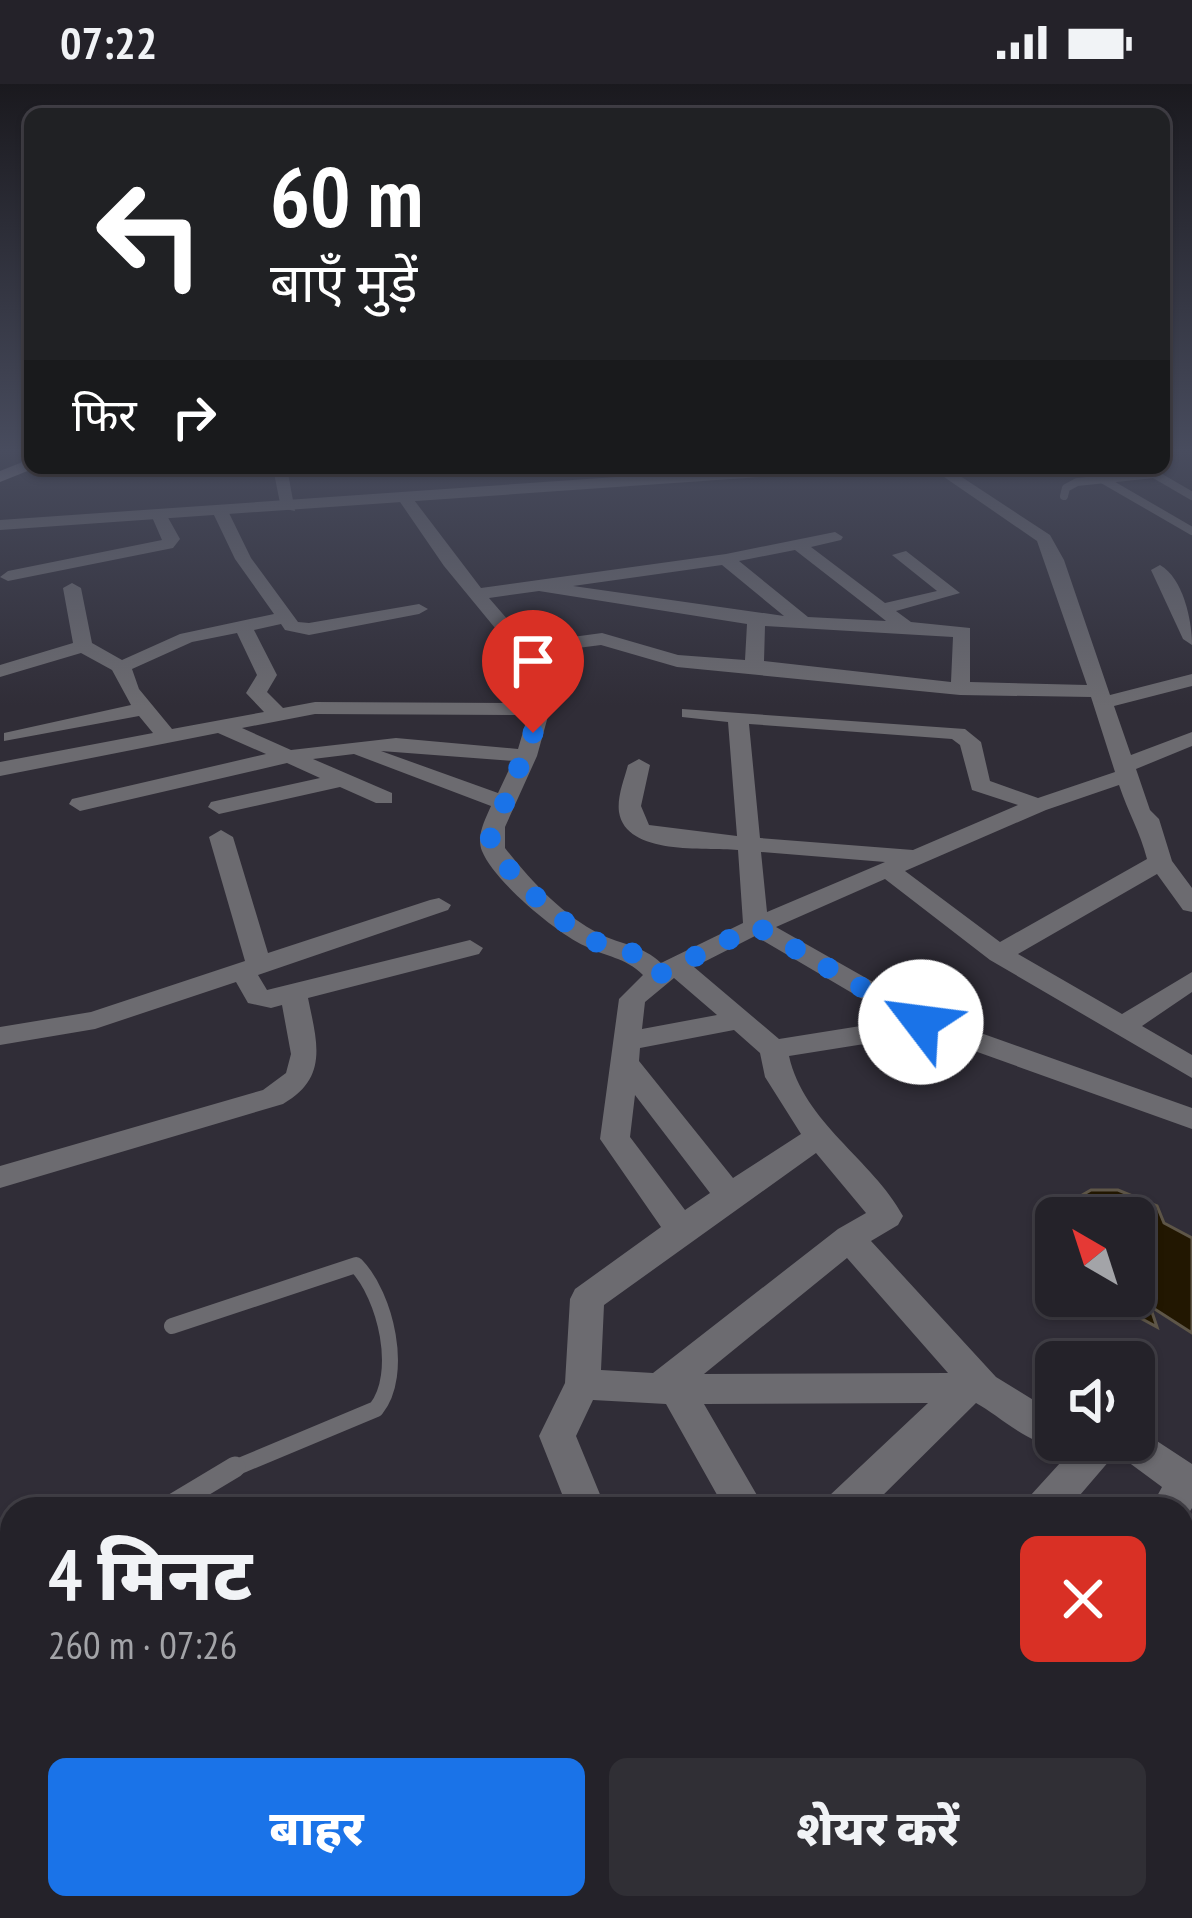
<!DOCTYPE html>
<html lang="hi">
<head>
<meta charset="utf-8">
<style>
	body { margin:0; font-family:"PT Sans Narrow","Noto Sans Devanagari",sans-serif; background:#302f35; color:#f1f3f6; height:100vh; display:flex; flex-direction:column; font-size:45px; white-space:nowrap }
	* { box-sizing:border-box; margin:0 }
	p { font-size:39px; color:#a3a4a8 }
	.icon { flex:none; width:66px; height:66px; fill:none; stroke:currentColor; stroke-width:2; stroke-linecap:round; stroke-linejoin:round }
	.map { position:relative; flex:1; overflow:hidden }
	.side { position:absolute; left:0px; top:1413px; width:1194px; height:423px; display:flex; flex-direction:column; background:#242229; border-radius:36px 36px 0 0; box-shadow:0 3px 9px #0004,0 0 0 3px #413f46 }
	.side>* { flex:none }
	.guide { position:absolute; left:24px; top:24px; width:1146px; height:366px; border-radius:18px; box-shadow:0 3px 9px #0004,0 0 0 3px #413f46; background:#202124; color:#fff; overflow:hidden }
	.needle { width:78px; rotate:321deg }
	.fabs { position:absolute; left:1035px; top:1113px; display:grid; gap:24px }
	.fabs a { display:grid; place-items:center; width:120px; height:120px; border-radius:18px; background:#242229; box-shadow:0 3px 9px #0004,0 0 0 3px #413f46; font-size:60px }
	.pin { position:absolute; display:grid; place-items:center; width:102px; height:102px; color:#fff; margin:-123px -51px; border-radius:50% 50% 50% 0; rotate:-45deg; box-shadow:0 0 12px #0007 }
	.pin .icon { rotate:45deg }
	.me { position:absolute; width:132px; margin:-66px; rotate:300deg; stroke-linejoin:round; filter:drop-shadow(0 0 9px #0008) }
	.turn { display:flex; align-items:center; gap:42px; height:252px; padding:0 48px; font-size:54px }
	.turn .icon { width:156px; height:156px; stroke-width:2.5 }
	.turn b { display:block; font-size:84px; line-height:102px }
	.then { display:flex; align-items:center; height:114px; padding:0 48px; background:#0003; gap:24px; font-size:45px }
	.round { display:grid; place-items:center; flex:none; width:126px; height:126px; border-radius:18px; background:#302f35 }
	.headline { display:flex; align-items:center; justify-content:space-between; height:204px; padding:0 48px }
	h1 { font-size:72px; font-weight:800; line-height:90px }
	.button { display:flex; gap:24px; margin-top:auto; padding:24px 48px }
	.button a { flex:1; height:138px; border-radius:18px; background:#1a73e8; color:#fff; font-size:48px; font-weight:800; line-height:138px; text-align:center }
	.button a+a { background:#302f35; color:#f1f3f6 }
	.status { display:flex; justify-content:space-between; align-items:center; height:84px; padding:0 60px; background:#242229; direction:ltr }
	.status svg { height:33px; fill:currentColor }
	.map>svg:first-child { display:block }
</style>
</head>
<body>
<div class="status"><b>07:22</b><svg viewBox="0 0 49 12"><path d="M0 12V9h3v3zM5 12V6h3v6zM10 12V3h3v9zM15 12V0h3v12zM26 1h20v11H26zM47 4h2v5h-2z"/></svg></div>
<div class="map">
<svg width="1192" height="1834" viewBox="0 0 1192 1834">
	<rect width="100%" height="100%" fill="#302d37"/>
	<polygon fill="#221701" stroke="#5e5648" stroke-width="3" points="1091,1106 1118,1106 1157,1122 1164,1139 1192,1154 1192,1249 1150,1222 1157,1243 1100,1212 1134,1212 1134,1134 1070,1134 1065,1121"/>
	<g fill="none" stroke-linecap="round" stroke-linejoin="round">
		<g stroke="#6c6b70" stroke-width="8">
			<polyline points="1149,387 1192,412"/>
			<polyline points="1102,395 1192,447"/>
			<polyline points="1064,412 1066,404 1077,398 1154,390"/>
		</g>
		<path stroke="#6c6b70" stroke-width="16" d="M172,1242L356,1181C386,1212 404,1290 376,1325L230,1386"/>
		<g stroke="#6c6b70" stroke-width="21">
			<polyline points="165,1425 235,1383"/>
			<polyline points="0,1502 12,1497"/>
		</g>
		<g fill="#6c6b70" fill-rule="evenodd">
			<polygon points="273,384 287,384 295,427 281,424"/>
			<path d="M931,384H948L1050,451L1064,476L1110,611L1192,590V602L1114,622L1131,671L1192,648V662L1136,685L1150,726L1159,735L1172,777L1192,804V828L1183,826L1157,790L1018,870L1122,930L1192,888V908L1142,942L1192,971V994L990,876L885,795L776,843L933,932L1192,1024V1045L927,950L789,972C804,1039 872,1075 903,1132L898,1141L871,1157L996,1293L1056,1330V1356H1071L1069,1360C1039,1371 1002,1333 976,1319L869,1425H824L829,1412L928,1319L704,1320L765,1425H725L666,1320L593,1316L576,1352L606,1425H568L539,1352L565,1299L570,1215L575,1205L661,1143L600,1055L619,915L643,891C625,873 606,873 585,862C556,849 494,797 482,767C476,752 485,736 491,722L354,670L313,675L392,709V719H376L340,703L219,730L208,723L211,718L320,694L287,679L80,727L69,720L72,715L266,670L218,649L0,692V678L153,649L139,632L4,657V649L131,621L112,586L81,569L0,593V581L73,559L63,504L72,499L81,504L92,559L122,576L180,550L274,530L235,475L213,429L221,424L229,429L251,474L298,538L309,539L419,520L428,525L419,530L309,551L285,546L281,540L254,546L277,591L267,608L283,624L315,618L526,619L508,587L513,566L444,482L398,415L406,410L411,412L481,504L726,470L835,448L843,453L841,456L811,463L885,519L937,507L892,471L906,467L960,509L896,527L911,538L970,544V598L1087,601L1037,457ZM795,466L876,529L886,537L808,533L739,477ZM722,481L784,532L573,502ZM539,507L747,540L745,576L678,571L602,549L528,559L489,514ZM765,542L953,553L951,598L764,577ZM237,549L257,591L246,609L264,628L172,645L139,605L132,585L192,558ZM601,561L677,583L960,611L1091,613L1115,688L1038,714L990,697L981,658L965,645L682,625V633L728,638L737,752L649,741L641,722L650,681L639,675L628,681C624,696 617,713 619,728C626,772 705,763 738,766L743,839L661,879C642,861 622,861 600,850C563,832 530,796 505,764V743L537,672L550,625L528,587L531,570ZM315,630L528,631L518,665L396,654L291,666L242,644ZM749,640L952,655L960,661L972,706L1018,721L913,766L760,754ZM381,667L513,677L498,709ZM1119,701C1128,728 1140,748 1147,775L1000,858L905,787L1046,726ZM761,768L885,778L767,828ZM755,852L898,936L779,955L694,883ZM674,894L717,931L642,945L645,918ZM734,946L760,969L765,993L801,1050L733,1094L639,977L640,964ZM635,1011L710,1109L685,1126L630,1053ZM816,1069L866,1129L838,1145L653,1289L601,1286L604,1221ZM847,1174L948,1289L704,1290Z"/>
			<polygon points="160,428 166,430 180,455 173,464 8,497 0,493 8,487 162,456 152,433"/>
			<path d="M1160,481C1183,494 1192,536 1192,561L1183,555L1151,486Z"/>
			<path d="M221,746L233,753L268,869L430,816L439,814L451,821L448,826L258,891L267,906L470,856L483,864L479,870L308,914C317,958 329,994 283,1020L0,1104V1082L263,1006L286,989L291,970L282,921L271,924L248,919L236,898L95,945L0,961V943L91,928L245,877L209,753Z"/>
			<polygon points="1134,1342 1192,1380 1192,1424 1183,1438 1182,1425 1150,1425 1162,1403 1116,1369 1068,1425 1025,1425 1030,1412 1081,1356 1134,1356"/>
			<polygon points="0,1635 12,1640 12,1694 0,1689"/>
			<polygon points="0,1809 12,1814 12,1824 21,1824 25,1834 0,1834"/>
			<polygon points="88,1824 136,1824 140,1834 92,1834"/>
			<polygon points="434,1824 516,1824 512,1834 438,1834"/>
			<polygon points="697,1824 749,1824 745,1834 693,1834"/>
			<polygon points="838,1824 889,1824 885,1834 834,1834"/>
		</g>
		<polygon fill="#6c6b70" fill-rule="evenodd" points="745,384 824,384 816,389 0,446 0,436"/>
		<polygon fill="#a9a6b0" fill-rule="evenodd" points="30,375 30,384 35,384 0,398 0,387"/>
	</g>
	<linearGradient id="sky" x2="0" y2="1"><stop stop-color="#1a191e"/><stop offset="0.59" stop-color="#484c5e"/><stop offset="1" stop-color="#484c5e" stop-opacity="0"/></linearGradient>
	<rect width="1192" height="622" fill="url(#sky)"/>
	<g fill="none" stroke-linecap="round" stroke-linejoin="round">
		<path stroke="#1a73e8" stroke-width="21" stroke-dasharray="0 37.8" d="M533,649L490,755C497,782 566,844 592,856C626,872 625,856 658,891L756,842L921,938"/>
	</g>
</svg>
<div class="fabs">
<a><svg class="needle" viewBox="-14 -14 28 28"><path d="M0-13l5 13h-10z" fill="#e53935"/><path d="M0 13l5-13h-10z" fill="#a3a4a8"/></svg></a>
<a><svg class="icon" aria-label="sound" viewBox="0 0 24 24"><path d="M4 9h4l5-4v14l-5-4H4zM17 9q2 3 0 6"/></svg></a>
</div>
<div class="pin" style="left:533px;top:649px;background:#d93025"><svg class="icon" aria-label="arrive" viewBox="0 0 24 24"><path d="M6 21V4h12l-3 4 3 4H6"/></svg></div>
<svg class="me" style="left:921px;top:938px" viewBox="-20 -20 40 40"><circle r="19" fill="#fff"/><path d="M0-13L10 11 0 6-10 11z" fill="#1a73e8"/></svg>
<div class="guide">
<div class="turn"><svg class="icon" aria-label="left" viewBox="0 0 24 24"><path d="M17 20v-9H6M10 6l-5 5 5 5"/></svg><div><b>60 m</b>बाएँ मुड़ें</div></div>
<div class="then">फिर<svg class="icon" aria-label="right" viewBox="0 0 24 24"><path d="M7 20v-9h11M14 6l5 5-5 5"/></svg></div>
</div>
<section class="side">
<div class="headline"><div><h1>4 मिनट</h1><p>260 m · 07:26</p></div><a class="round" style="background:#d93025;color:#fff"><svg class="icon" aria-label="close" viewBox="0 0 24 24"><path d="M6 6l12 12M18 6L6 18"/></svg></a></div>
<div class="button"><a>बाहर</a><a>शेयर करें</a></div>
</section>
</div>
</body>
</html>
